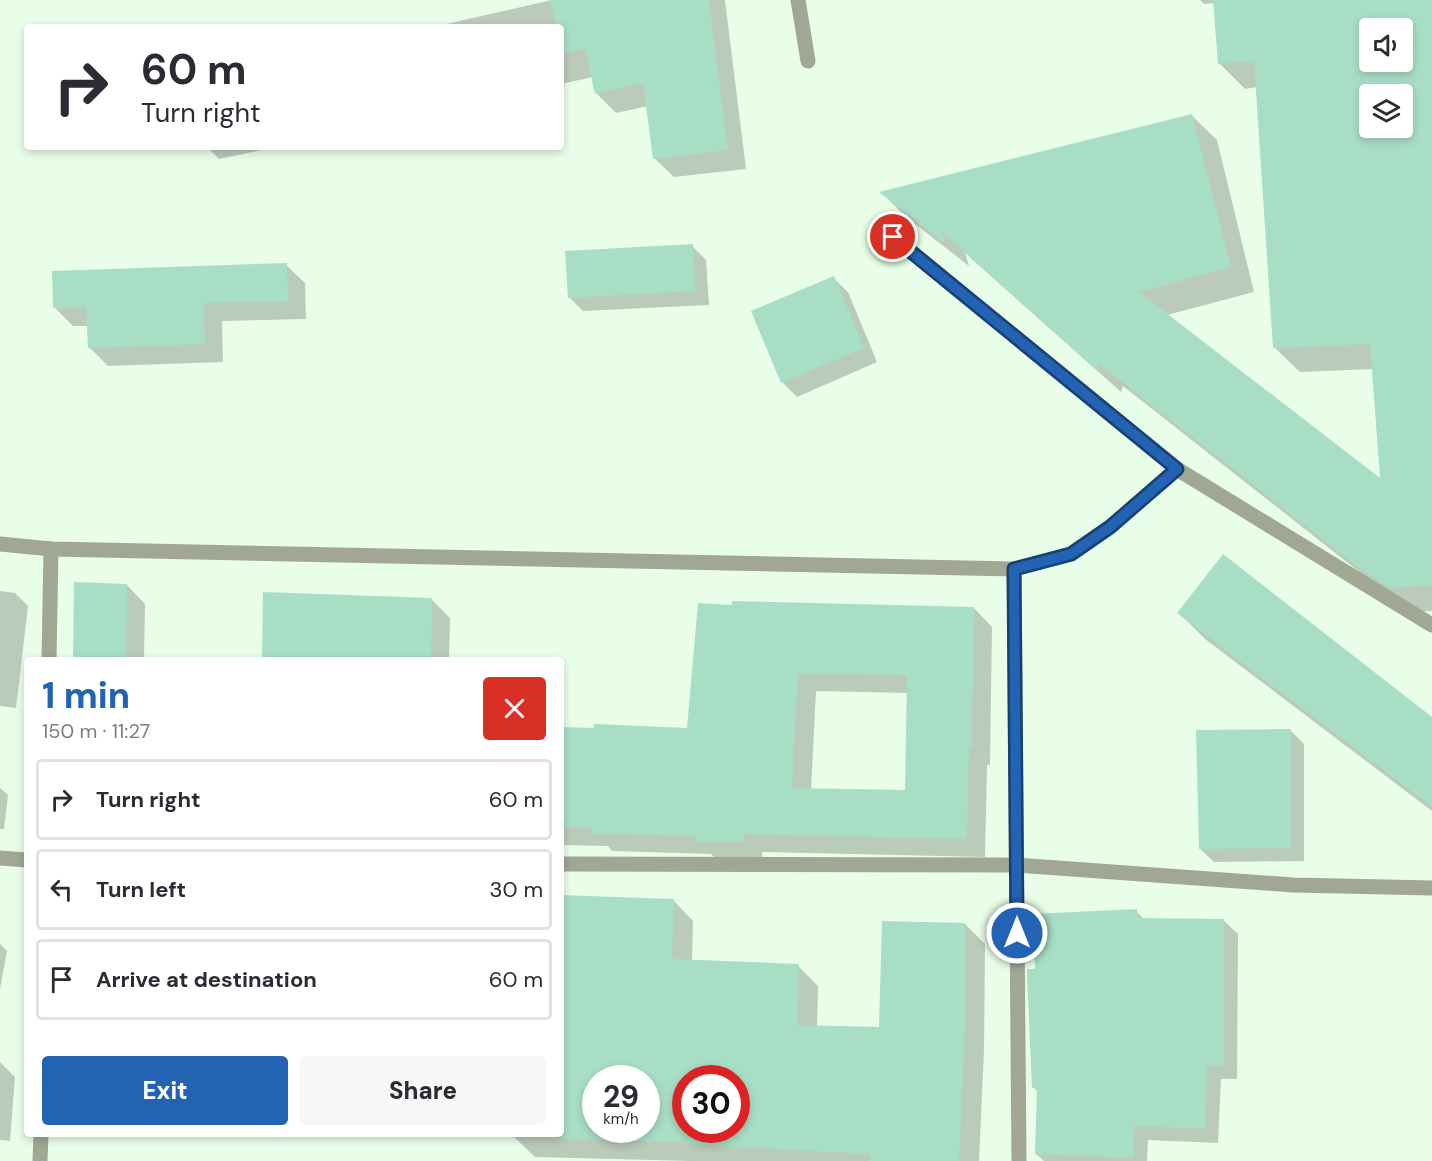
<!DOCTYPE html>
<html lang="en">
<head>
<meta charset="utf-8">
<style>
	body { margin:0; font-family:"DM Sans",sans-serif; background:#f7f7f7; color:#2b2b33; height:100vh; display:flex; flex-direction:column; font-size:22px; white-space:nowrap }
	* { box-sizing:border-box; margin:0 }
	p { font-size:20px; color:#7c7c81 }
	.icon { flex:none; width:33px; height:33px; fill:none; stroke:currentColor; stroke-width:2; stroke-linecap:round; stroke-linejoin:round }
	.map { position:relative; flex:1; overflow:hidden }
	.details { position:absolute; left:24px; top:657px; width:540px; height:480px; display:flex; flex-direction:column; background:#fff; border-radius:6px; box-shadow:0 3px 9px #0003 }
	.details>* { flex:none }
	.banner { position:absolute; left:24px; top:24px; width:540px; height:126px; border-radius:6px; box-shadow:0 3px 9px #0003; background:#fff; color:#2b2b33; overflow:hidden }
	.buttons { position:absolute; left:1359px; top:18px; display:grid; gap:12px }
	.buttons a { display:grid; place-items:center; width:54px; height:54px; border-radius:6px; background:#fff; box-shadow:0 3px 9px #0003; font-size:30px }
	.speed { position:absolute; left:582px; top:1065px; display:flex; gap:12px; font-size:30px; font-weight:700; text-align:center }
	.speed>* { display:grid; place-content:center; width:78px; height:78px; border-radius:50%; background:#fff; box-shadow:0 3px 9px #0003; line-height:1 }
	.speed small { font-size:15px; font-weight:400 }
	.speed .limit { border:9px solid #d22; background:#fff; color:#111 }
	.pin { position:absolute; display:grid; place-items:center; width:51px; height:51px; color:#fff; margin:-26px; border:3px solid #fff; border-radius:50%; box-shadow:0 2px 6px #0007 }
	.me { position:absolute; width:66px; margin:-33px; rotate:0deg; stroke-linejoin:round; filter:drop-shadow(0 0 4px #0008) }
	.turn { display:flex; align-items:center; gap:21px; height:126px; padding:0 18px; font-size:27px }
	.turn .icon { width:78px; height:78px; stroke-width:2.5 }
	.turn b { display:block; font-size:42px; line-height:51px }
	.round { display:grid; place-items:center; flex:none; width:63px; height:63px; border-radius:6px; background:#f7f7f7 }
	.overview { display:flex; align-items:center; justify-content:space-between; height:102px; padding:0 18px }
	h1 { font-size:36px; font-weight:800; line-height:45px; color:#2363b4 }
	.action { display:flex; gap:12px; margin-top:auto; padding:12px 18px }
	.action a { flex:1; height:69px; border-radius:6px; background:#2363b4; color:#fff; font-size:24px; font-weight:800; line-height:69px; text-align:center }
	.action a+a { background:#f7f7f7; color:#2b2b33 }
	ul { padding:0; list-style:none }
	li { display:flex; align-items:center; gap:18px; height:81px; margin:0 12px 9px; padding:0 6px; border:3px solid #e1e1e2; border-radius:6px }
	li div { flex:1 }
	li b { display:block; font-size:22px }
	li em { font-style:normal }
	.map>svg:first-child { display:block }
</style>
</head>
<body>
<div class="map">
<svg width="1432" height="1161" viewBox="0 0 1432 1161">
	<rect width="100%" height="100%" fill="#e9fee8"/>
	<g fill="#0003" fill-rule="evenodd">
		<polygon points="552,0 725,0 746,169 674,177 654,158 648,106 616,113 597,94 593,77 561,84 561,27 433,27"/>
		<path d="M1200,0H1432V611L1416,612L1390,596L1123,386L1121,392L965,253L969,266L906,217L882,193L1192,116L1217,140L1254,292L1167,315L1382,481L1374,369L1300,372L1275,348L1257,87L1245,89L1220,64L1215,3L1204,4ZM1370,28H1402V62H1370ZM1370,94H1402V128H1370Z"/>
		<polygon points="207,147 276,147 219,159"/>
		<polygon points="692,246 706,260 709,305 583,311 569,297"/>
		<polygon points="286,265 305,283 306,319 222,321 223,362 108,366 89,347 88,326 73,326 55,308"/>
		<polygon points="833,278 848,292 877,362 797,397 783,383 753,311"/>
		<polygon points="127,585 145,604 144,660 74,660"/>
		<polygon points="0,591 15,593 28,606 16,708 0,706"/>
		<polygon points="265,594 432,600 450,618 449,660 263,660"/>
		<path d="M734,607L974,608L992,627L990,765H987L985,857L762,852V860L716,859L711,854L612,851L608,846L561,845V728L688,730ZM816,691L908,693L906,792L811,790Z"/>
		<polygon points="1179,613 1432,718 1432,811 1205,639"/>
		<polygon points="1290,730 1304,744 1304,861 1214,862 1200,849"/>
		<polygon points="0,788 8,795 4,829 0,829"/>
		<path d="M561,897L673,900L693,921L692,961L798,966L818,986L817,1027L880,1029L965,924L985,944L984,1050L979,1161H691L535,1157L514,1137L515,1134H561ZM596,1078H646V1130H596ZM686,1078H736V1130H686Z"/>
		<polygon points="1136,911 1145,920 1223,920 1238,934 1237,1079 1221,1079 1218,1143 1148,1140 1147,1161 1044,1161 1036,1154 1038,1092 1034,1088 1036,971"/>
		<polygon points="0,944 7,951 0,989"/>
		<polygon points="0,1062 15,1077 10,1141 0,1140"/>
	</g>
	<g fill="#a8dec6" fill-rule="evenodd">
		<polygon points="550,0 709,0 728,150 653,159 643,83 595,94 585,49 561,54 561,27 556,27"/>
		<path d="M1213,0H1432V585L1390,588L1363,571L1098,363L1096,369L942,232L946,244L879,192L1192,114L1231,267L1139,292L1380,478L1370,344L1273,348L1254,61L1218,64ZM1370,28H1402V62H1370ZM1370,94H1402V128H1370Z"/>
		<polygon points="693,244 695,291 568,298 565,251"/>
		<polygon points="287,263 288,301 204,303 205,344 88,348 86,307 53,308 52,271"/>
		<polygon points="834,276 864,348 781,383 751,311"/>
		<polygon points="1223,554 1432,717 1432,807 1177,613"/>
		<polygon points="74,582 127,584 126,660 73,660"/>
		<polygon points="263,592 432,598 431,660 262,659"/>
		<path d="M732,601L974,607L972,747H969L967,839L744,834V842L696,841V836L592,833V828L561,827V727L594,728V724L687,728L698,603L732,605ZM798,673L907,675L905,790L792,788Z"/>
		<polygon points="1291,729 1291,848 1199,849 1196,730"/>
		<path d="M561,895L674,899L672,959L799,964L797,1025L879,1027L882,921L965,923V1029L959,1161H869V1154L682,1144L683,1142L561,1139ZM596,1078H646V1130H596ZM686,1078H736V1130H686Z"/>
		<polygon points="1137,909 1137,918 1224,919 1224,1066 1207,1065 1205,1129 1134,1126 1133,1158 1035,1154 1037,1088 1032,1088 1027,976 1027,969 1035,969 1032,914"/>
	</g>
	<g fill="none" stroke-linecap="round" stroke-linejoin="round">
		<polyline stroke="#a2a794" stroke-width="15" points="0,858 27,860"/>
		<g stroke="#a2a794" stroke-width="15">
			<polyline points="798,0 808,61"/>
			<polyline points="893,237 1177,469 1432,625"/>
			<polyline points="0,544 51,549 1014,569 1071,554 1110,527 1177,469"/>
			<polyline points="1014,569 1019,1161"/>
			<polyline points="49,660 51,549"/>
			<polyline points="561,864 1016,865 1293,885 1432,888"/>
			<polyline points="40,1161 41,1134"/>
		</g>
	</g>
	<g fill="none" stroke-linecap="round" stroke-linejoin="round">
		<defs>
			<polyline id="route" points="893,237 1177,469 1110,527 1071,554 1014,569 1017,933"/>
		</defs>
		<use href="#route" stroke="#174075" stroke-width="15"/>
		<use href="#route" stroke="#2363b4" stroke-width="10"/>
	</g>
</svg>
<div class="buttons">
<a><svg class="icon" aria-label="sound" viewBox="0 0 24 24"><path d="M4 9h4l5-4v14l-5-4H4zM17 9q2 3 0 6"/></svg></a>
<a><svg class="icon" aria-label="layers" viewBox="0 0 24 24"><path d="M12 4l9 5-9 5-9-5zM3 14l9 5 9-5"/></svg></a>
</div>
<div class="speed"><div>29<small>km/h</small></div><div class="limit">30</div></div>
<div class="pin" style="left:893px;top:237px;background:#d93025"><svg class="icon" aria-label="arrive" viewBox="0 0 24 24"><path d="M6 21V4h12l-3 4 3 4H6"/></svg></div>
<svg class="me" style="left:1017px;top:933px" viewBox="-20 -20 40 40"><circle r="17" fill="#2363b4" stroke="#fff" stroke-width="3"/><path d="M0-11L8 9 0 5-8 9z" fill="#fff"/></svg>
<div class="banner">
<div class="turn"><svg class="icon" aria-label="right" viewBox="0 0 24 24"><path d="M7 20v-9h11M14 6l5 5-5 5"/></svg><div><b>60 m</b>Turn right</div></div>
</div>
<section class="details">
<div class="overview"><div><h1>1 min</h1><p>150 m · 11:27</p></div><a class="round" style="background:#d93025;color:#fff"><svg class="icon" aria-label="close" viewBox="0 0 24 24"><path d="M6 6l12 12M18 6L6 18"/></svg></a></div>
<ul>
<li><svg class="icon" aria-label="right" viewBox="0 0 24 24"><path d="M7 20v-9h11M14 6l5 5-5 5"/></svg><div><b>Turn right</b></div><em>60 m</em></li>
<li><svg class="icon" aria-label="left" viewBox="0 0 24 24"><path d="M17 20v-9H6M10 6l-5 5 5 5"/></svg><div><b>Turn left</b></div><em>30 m</em></li>
<li><svg class="icon" aria-label="arrive" viewBox="0 0 24 24"><path d="M6 21V4h12l-3 4 3 4H6"/></svg><div><b>Arrive at destination</b></div><em>60 m</em></li>
</ul>
<div class="action"><a>Exit</a><a>Share</a></div>
</section>
</div>
</body>
</html>
